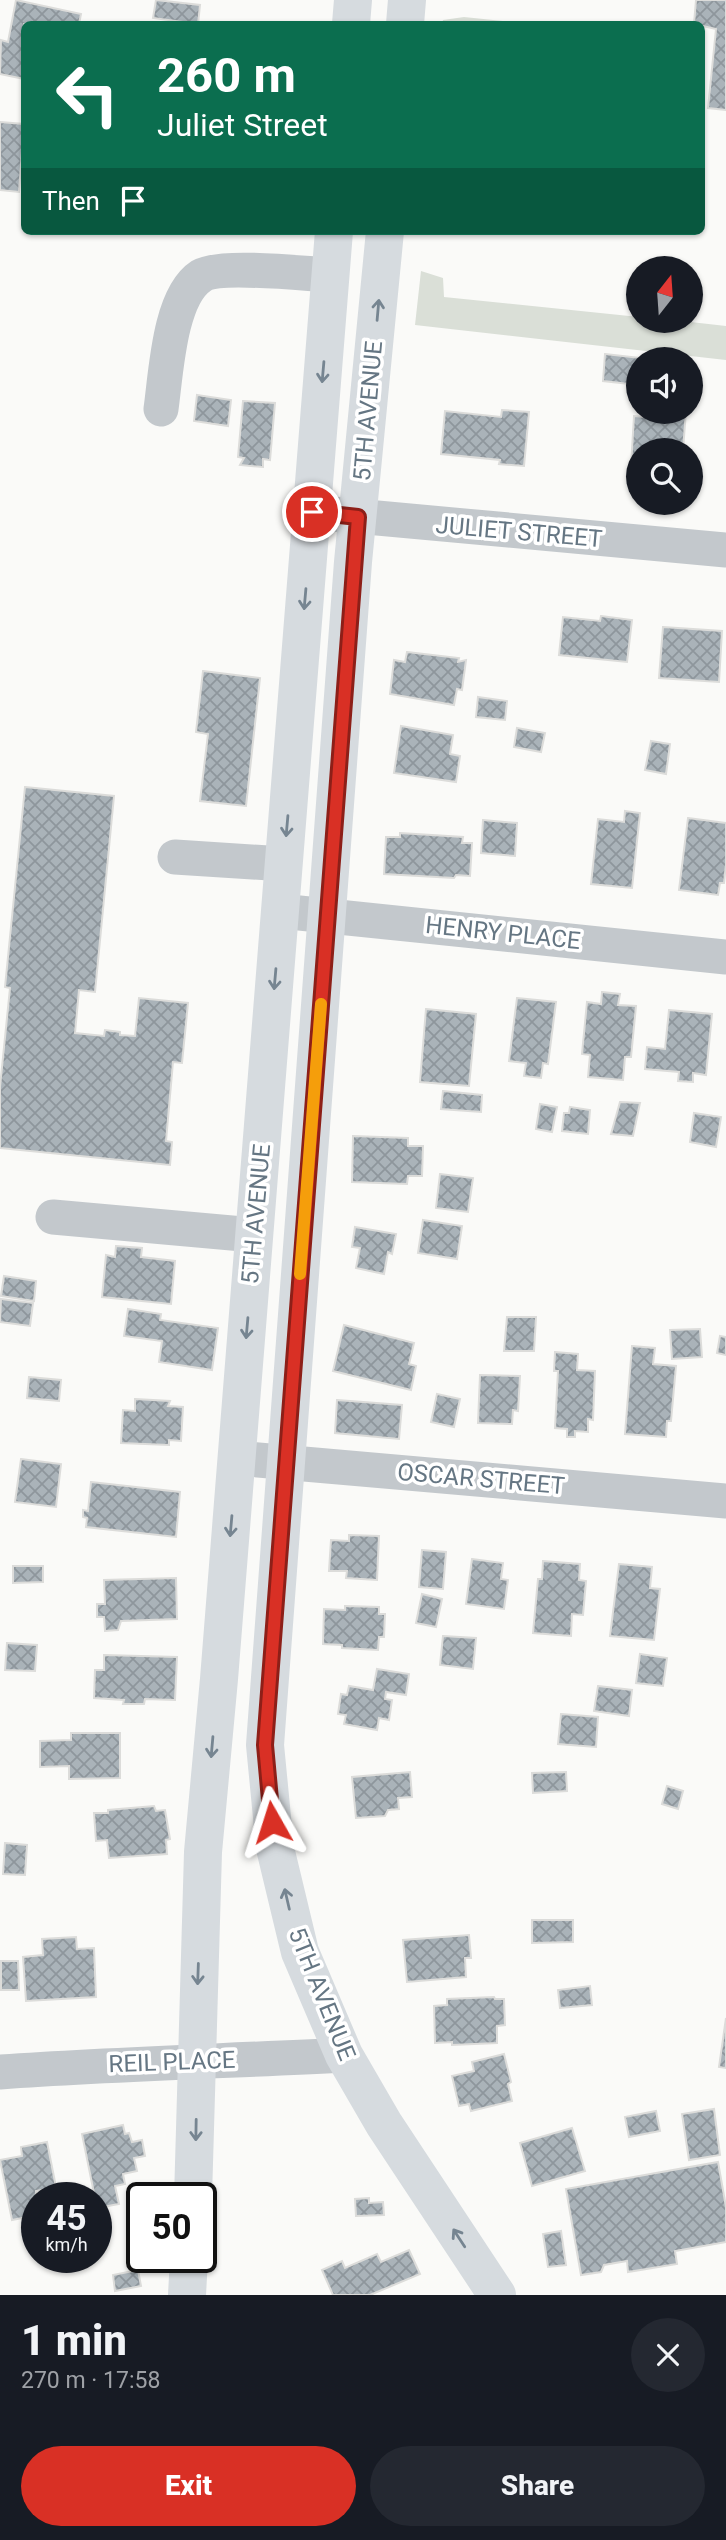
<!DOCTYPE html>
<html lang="en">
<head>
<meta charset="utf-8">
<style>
	body { margin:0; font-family:Roboto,sans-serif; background:#242831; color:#f1f3f6; height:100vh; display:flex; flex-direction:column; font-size:26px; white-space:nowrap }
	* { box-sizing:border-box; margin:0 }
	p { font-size:23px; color:#9ea1a6 }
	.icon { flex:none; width:38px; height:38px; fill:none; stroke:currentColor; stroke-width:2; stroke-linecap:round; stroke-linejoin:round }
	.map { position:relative; height:2295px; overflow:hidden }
	.drawer { display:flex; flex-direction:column; background:#171b24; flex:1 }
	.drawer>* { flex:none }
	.hud { position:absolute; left:21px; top:21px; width:684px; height:214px; border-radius:10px; box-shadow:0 2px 5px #0004; background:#0b6e4f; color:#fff; overflow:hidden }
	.needle { width:46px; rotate:17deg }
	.tools { position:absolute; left:626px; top:256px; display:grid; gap:14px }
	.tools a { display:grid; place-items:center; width:77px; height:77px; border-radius:50%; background:#171b24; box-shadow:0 2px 5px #0004; font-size:35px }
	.speed { position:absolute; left:21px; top:2182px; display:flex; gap:14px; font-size:35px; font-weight:700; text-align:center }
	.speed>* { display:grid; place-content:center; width:91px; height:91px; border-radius:50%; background:#171b24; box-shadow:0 2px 5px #0004; line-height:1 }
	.speed small { font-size:18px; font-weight:400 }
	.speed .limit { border:4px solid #111; border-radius:10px; background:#fff; color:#111 }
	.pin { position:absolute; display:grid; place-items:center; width:60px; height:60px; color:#fff; margin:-30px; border:4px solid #fff; border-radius:50%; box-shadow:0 2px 7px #0007 }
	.me { position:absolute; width:77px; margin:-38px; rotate:354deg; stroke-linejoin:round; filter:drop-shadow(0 0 5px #0008) }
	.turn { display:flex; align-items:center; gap:24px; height:147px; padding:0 21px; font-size:32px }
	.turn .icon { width:91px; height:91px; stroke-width:2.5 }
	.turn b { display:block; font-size:49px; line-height:60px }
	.then { display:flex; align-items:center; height:66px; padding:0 21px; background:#0003; gap:14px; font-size:26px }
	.round { display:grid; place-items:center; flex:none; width:74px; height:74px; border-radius:37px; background:#242831 }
	.summary { display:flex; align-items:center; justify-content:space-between; height:119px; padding:0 21px }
	h1 { font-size:42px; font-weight:800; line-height:52px }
	.button { display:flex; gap:14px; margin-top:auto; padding:14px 21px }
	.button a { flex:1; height:80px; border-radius:42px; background:#d93025; color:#fff; font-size:28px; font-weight:800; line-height:80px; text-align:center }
	.button a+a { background:#242831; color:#f1f3f6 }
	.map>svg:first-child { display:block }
</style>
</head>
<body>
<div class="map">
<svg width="726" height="2295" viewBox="0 0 726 2295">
	<defs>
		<pattern id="building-cross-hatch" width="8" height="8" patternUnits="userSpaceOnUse" patternTransform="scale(1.75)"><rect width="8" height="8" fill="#aab3b9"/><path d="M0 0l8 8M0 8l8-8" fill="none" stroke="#8e969c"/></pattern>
	</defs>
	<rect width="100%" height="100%" fill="#fafaf8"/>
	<g fill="#dadfd7">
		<polygon points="464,17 531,24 442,24 443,20"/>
		<polygon points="421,271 443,278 444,297 639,317 639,320 673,320 726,326 726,360 415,325"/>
	</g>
	<g fill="url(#building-cross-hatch)" stroke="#dcdcda" stroke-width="2">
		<polygon points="16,0 81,14 79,24 24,24 24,79 0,74 1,40 8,42"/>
		<polygon points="156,0 200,5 198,24 153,18"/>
		<polygon points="696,0 726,0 726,110 708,108 716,29 694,24"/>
		<polygon points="0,122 24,124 19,192 0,190"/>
		<polygon points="605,354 641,358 639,359 638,385 603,381"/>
		<polygon points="197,395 231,400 228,426 194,421"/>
		<polygon points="243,401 275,403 270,460 263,459 263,467 240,465 244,458 238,457"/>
		<polygon points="502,410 529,412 524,466 499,464 500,460 441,454 445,411 501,417"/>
		<polygon points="666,411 686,411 683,450 639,450 639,466 631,466 634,416 666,419"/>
		<polygon points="601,616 632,620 627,662 559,655 563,617 600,621"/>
		<polygon points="663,627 722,631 719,682 659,678"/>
		<polygon points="407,652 459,658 458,662 466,660 462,690 457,689 454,705 390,694 394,660 405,662"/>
		<polygon points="203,671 260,678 246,806 200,801 208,734 196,732"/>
		<polygon points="478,697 507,701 505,720 476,717"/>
		<polygon points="401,726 453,735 450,754 460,756 456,782 394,773"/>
		<polygon points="517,728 545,733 541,752 514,747"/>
		<polygon points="651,741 670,744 666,774 645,770"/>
		<polygon points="25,787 114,796 95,992 79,990 75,1033 104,1036 105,1030 120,1032 120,1035 135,1036 139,998 188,1003 182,1063 173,1062 166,1141 172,1142 170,1165 0,1148 0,1087 10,988 5,987"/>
		<polygon points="625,811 640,813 632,888 591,884 598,819 624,822"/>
		<polygon points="688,818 726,823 726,864 724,883 720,883 718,895 679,890"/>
		<polygon points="483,820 517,823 515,856 481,853"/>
		<polygon points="400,833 463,837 462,843 472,843 470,876 456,875 454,878 384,874 386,837 400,837"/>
		<polygon points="602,992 620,994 618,1005 636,1006 631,1057 625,1057 623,1080 588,1077 590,1055 582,1054 587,1002 601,1004"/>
		<polygon points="517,998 556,1002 548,1064 543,1063 541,1078 524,1076 526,1063 509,1061"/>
		<polygon points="426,1009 476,1014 469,1086 420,1082"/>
		<polygon points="669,1010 712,1014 706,1075 693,1073 693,1082 678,1081 679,1072 645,1069 647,1047 665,1049"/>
		<polygon points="443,1091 482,1095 481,1112 441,1109"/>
		<polygon points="620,1102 640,1103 633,1136 611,1134"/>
		<polygon points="540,1104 557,1107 552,1132 536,1129"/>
		<polygon points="570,1107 590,1110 588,1134 562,1131 564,1113 569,1113"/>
		<polygon points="694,1113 721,1117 716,1147 690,1142"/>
		<polygon points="353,1136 408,1138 408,1146 423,1146 422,1176 408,1176 407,1184 352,1182"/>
		<polygon points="440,1174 473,1178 468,1212 436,1208"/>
		<polygon points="423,1220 462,1226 457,1259 418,1253"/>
		<polygon points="355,1227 396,1234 392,1254 388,1252 384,1274 356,1268 360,1248 352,1247"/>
		<polygon points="116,1246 142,1248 141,1257 175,1261 171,1304 102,1297 106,1255 115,1257"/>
		<polygon points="4,1276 36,1281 34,1301 1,1296"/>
		<polygon points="1,1299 33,1303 30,1326 0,1322"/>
		<polygon points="128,1309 161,1314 160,1320 218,1328 212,1370 159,1362 162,1341 124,1336"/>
		<polygon points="507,1317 536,1317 534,1351 504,1351"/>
		<polygon points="344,1325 414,1343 409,1364 416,1366 411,1390 333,1371"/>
		<polygon points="700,1329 702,1357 672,1359 670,1330"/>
		<polygon points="720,1336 726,1337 726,1355 717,1353"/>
		<polygon points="632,1346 655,1348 653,1364 676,1366 671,1421 667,1421 666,1437 625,1434"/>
		<polygon points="555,1352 578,1354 577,1370 595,1371 593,1420 588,1419 588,1432 575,1431 575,1437 567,1437 567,1429 555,1428 558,1371 554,1371"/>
		<polygon points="480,1375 520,1376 518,1411 513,1410 512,1424 478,1423"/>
		<polygon points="29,1377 61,1380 59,1401 27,1398"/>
		<polygon points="437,1394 460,1399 454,1427 431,1422"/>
		<polygon points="135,1399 170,1401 168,1406 183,1407 181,1441 169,1440 169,1445 121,1443 123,1410 135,1411"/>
		<polygon points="337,1400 402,1405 399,1439 335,1433"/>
		<polygon points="21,1459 61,1464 56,1507 15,1502"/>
		<polygon points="91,1482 180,1492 176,1537 86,1527 87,1518 83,1517 83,1510 88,1511"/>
		<polygon points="349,1535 379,1536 377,1580 346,1578 347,1571 329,1571 331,1540 349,1541"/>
		<polygon points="422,1550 446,1552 443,1589 419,1587"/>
		<polygon points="472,1559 503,1563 501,1579 508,1580 504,1609 466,1604"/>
		<polygon points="543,1561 580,1564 579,1580 586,1581 583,1615 572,1614 571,1636 533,1633 538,1579 542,1579"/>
		<polygon points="619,1564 652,1567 650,1588 660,1589 654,1640 610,1636"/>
		<polygon points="13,1566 43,1566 43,1582 13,1583"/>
		<polygon points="176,1578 177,1619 121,1621 118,1630 105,1631 104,1617 97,1617 97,1604 105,1604 104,1580"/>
		<polygon points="422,1594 442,1599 436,1627 416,1623"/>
		<polygon points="345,1606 379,1607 379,1614 385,1614 384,1637 379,1637 378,1650 342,1648 342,1645 323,1644 324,1609 345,1610"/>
		<polygon points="443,1636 476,1638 473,1669 440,1665"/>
		<polygon points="7,1643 37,1645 35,1671 5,1670"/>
		<polygon points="640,1654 667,1658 663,1686 636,1683"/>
		<polygon points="104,1655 177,1657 175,1700 145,1699 144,1704 123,1704 124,1700 94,1698 95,1670 104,1670"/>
		<polygon points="377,1669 409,1674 406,1695 386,1692 385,1699 392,1700 389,1720 379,1718 377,1730 344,1724 346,1715 338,1714 341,1694 347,1695 349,1686 373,1690"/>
		<polygon points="598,1686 632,1690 629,1716 594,1711"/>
		<polygon points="561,1714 598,1717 596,1747 558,1744"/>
		<polygon points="71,1733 120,1733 120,1778 69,1779 69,1766 40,1767 40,1741 71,1740"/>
		<polygon points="410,1772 412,1797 398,1798 399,1809 388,1810 385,1816 356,1818 352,1777"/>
		<polygon points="566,1772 567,1791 533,1793 532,1773"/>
		<polygon points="667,1786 683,1791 678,1809 662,1804"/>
		<polygon points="154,1806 156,1811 165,1810 170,1839 166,1840 167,1854 109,1858 107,1840 96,1841 94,1813 108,1813 108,1810"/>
		<polygon points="5,1843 27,1845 25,1875 3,1874"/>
		<polygon points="532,1920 573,1920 573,1942 532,1943"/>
		<polygon points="469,1935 471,1958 465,1958 466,1977 407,1982 403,1940"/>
		<polygon points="76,1937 77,1949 94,1948 96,1997 26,2001 23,1957 43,1955 42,1939"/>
		<polygon points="1,1961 18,1961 19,1990 1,1990"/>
		<polygon points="590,1986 592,2005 560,2008 558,1990"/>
		<polygon points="494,1997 495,1999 504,1999 505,2025 497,2026 497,2043 452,2045 452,2042 435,2043 434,2006 447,2005 447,1999"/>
		<polygon points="726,2018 726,2068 719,2067"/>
		<polygon points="504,2054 511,2082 508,2084 512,2101 471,2111 469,2104 459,2106 452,2076 474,2071 472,2062"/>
		<polygon points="714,2109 720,2155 689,2160 682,2114"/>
		<polygon points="656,2111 660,2131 629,2137 625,2117"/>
		<polygon points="123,2125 125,2134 129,2133 132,2142 142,2140 145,2156 134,2158 137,2171 123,2174 125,2184 115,2186 119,2204 97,2208 82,2134"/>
		<polygon points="572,2128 585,2171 532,2186 520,2143"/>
		<polygon points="47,2142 56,2187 36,2191 37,2215 12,2220 0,2160 22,2156 21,2147"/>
		<polygon points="718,2162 726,2207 726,2242 675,2251 677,2264 628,2272 627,2261 604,2265 601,2272 581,2275 566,2189"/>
		<polygon points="369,2198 369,2203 383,2202 384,2215 356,2216 355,2199"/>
		<polygon points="561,2231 566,2265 548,2267 543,2234"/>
		<polygon points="409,2250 420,2274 370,2295 333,2295 322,2270 342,2261 345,2268 377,2254 381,2262"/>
		<polygon points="138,2270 141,2286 115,2291 113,2275"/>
	</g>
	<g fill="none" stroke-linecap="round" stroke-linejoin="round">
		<g stroke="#c3c8cc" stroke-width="35">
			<path d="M161,409C166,374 169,297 201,276C220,264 306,274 331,275"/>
			<polyline points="312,512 726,550"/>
			<polyline points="175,857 284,864"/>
			<polyline points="280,911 726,957"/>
			<polyline points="53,1217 254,1235"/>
			<polyline points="236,1458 726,1501"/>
			<path d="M0,2072C115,2064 229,2061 344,2055"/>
		</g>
		<g stroke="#d6dbdf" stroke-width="38">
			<polyline points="351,24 353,0"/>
			<polyline points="405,24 407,0"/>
			<polyline points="385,231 353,562 265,1745 275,1848 300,1952 344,2055 384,2124 497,2295"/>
			<polyline points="193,2198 203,1852 219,1679 334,231"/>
			<polyline points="187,2295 189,2258"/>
		</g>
	</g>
	<defs><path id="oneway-shaft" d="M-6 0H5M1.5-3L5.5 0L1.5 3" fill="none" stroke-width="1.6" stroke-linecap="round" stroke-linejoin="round" transform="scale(1.75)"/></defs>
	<g stroke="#768591">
		<use href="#oneway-shaft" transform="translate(378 310) rotate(-85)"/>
		<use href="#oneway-shaft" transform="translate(323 372) rotate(95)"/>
		<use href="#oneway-shaft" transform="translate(305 599) rotate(95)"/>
		<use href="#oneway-shaft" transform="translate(287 826) rotate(95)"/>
		<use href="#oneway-shaft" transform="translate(275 979) rotate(95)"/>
		<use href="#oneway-shaft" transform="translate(247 1328) rotate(95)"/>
		<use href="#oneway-shaft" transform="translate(231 1526) rotate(95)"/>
		<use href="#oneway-shaft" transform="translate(212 1747) rotate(95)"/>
		<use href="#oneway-shaft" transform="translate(287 1899) rotate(-103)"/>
		<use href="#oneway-shaft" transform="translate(198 1974) rotate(92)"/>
		<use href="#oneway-shaft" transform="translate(196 2130) rotate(91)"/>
		<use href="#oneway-shaft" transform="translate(459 2238) rotate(-123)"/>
	</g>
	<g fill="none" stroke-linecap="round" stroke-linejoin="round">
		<defs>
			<polyline id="route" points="272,1822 265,1745 358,517 312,512"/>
		</defs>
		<use href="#route" stroke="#8d1f18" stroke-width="18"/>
		<use href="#route" stroke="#d93025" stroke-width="12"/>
		<polyline stroke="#f59e0b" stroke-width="12" points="300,1274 321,1004"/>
	</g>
	<g text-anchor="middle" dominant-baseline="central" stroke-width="7" stroke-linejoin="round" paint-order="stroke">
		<g font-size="24" fill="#657683" stroke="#fff">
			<text transform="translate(368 411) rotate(-85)">5TH AVENUE</text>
			<text transform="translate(519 532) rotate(5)">JULIET STREET</text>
			<text transform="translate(503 933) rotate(6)">HENRY PLACE</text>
			<text transform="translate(256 1214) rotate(-85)">5TH AVENUE</text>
			<text transform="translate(481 1479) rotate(5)">OSCAR STREET</text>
			<text transform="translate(322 1994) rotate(68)">5TH AVENUE</text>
			<text transform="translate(172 2062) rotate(-2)">REIL PLACE</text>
		</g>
	</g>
</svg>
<div class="tools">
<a><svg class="needle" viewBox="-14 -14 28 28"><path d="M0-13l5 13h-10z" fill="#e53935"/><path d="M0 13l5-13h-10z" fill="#9ea1a6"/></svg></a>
<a><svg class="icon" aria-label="sound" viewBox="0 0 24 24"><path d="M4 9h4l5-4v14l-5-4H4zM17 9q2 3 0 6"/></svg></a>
<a><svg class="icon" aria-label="search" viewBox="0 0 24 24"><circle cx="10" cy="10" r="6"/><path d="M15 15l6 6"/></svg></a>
</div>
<div class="speed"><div>45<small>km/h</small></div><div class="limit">50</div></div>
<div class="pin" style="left:312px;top:512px;background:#d93025"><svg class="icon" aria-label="arrive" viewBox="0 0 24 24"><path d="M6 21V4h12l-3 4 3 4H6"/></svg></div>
<svg class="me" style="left:272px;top:1822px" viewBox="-20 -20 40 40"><path d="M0-17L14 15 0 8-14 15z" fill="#d93025" stroke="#fff" stroke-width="4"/></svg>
<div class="hud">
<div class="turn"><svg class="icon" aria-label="left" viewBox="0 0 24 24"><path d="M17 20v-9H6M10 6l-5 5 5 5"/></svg><div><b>260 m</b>Juliet Street</div></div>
<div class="then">Then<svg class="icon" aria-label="arrive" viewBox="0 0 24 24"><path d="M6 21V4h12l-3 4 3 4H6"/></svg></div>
</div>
</div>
<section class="drawer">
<div class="summary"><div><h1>1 min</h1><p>270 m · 17:58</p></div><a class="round"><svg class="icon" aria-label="close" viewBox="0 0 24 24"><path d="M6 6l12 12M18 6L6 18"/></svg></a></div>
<div class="button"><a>Exit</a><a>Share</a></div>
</section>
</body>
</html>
